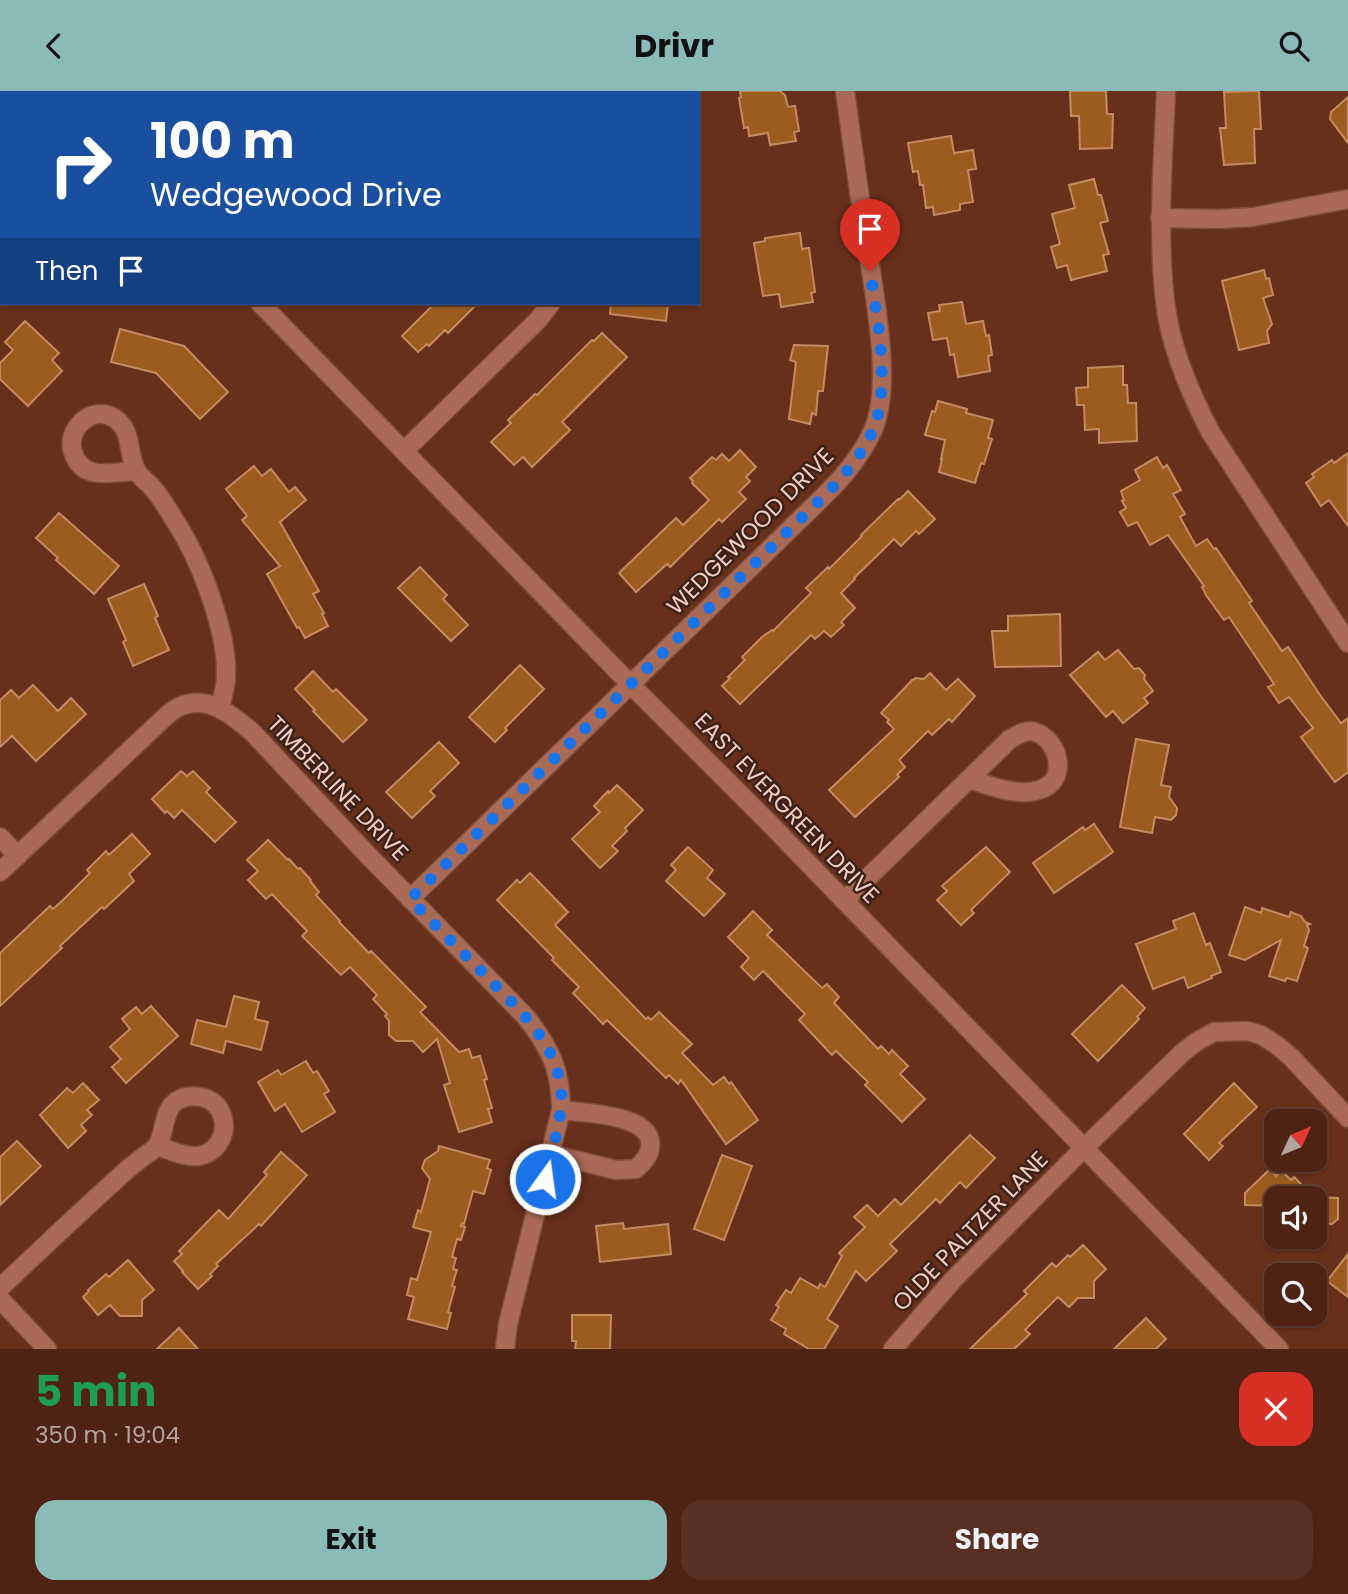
<!DOCTYPE html>
<html lang="en">
<head>
<meta charset="utf-8">
<style>
	body { margin:0; font-family:Poppins,sans-serif; background:#582f22; color:#f1f3f6; height:100vh; display:flex; flex-direction:column; font-size:26px; white-space:nowrap }
	* { box-sizing:border-box; margin:0 }
	p { font-size:23px; color:#b3a4a0 }
	.icon { flex:none; width:38px; height:38px; fill:none; stroke:currentColor; stroke-width:2; stroke-linecap:round; stroke-linejoin:round }
	.map { position:relative; height:1258px; overflow:hidden }
	.drawer { display:flex; flex-direction:column; background:#4e2314; flex:1 }
	.drawer>* { flex:none }
	.guide { position:absolute; left:0px; top:0px; width:700px; height:214px; box-shadow:0 2px 5px #0004,0 0 0 2px #654034; background:#1a4fa0; color:#fff; overflow:hidden }
	.needle { width:46px; rotate:46deg }
	.controls { position:absolute; left:1264px; top:1018px; display:grid; gap:14px }
	.controls a { display:grid; place-items:center; width:63px; height:63px; border-radius:14px; background:#4e2314; box-shadow:0 2px 5px #0004,0 0 0 2px #654034; font-size:35px }
	.pin { position:absolute; display:grid; place-items:center; width:60px; height:60px; color:#fff; margin:-72px -30px; border-radius:50% 50% 50% 0; rotate:-45deg; box-shadow:0 0 7px #0007 }
	.pin .icon { rotate:45deg }
	.me { position:absolute; width:77px; margin:-38px; rotate:14deg; stroke-linejoin:round; filter:drop-shadow(0 0 5px #0008) }
	.turn { display:flex; align-items:center; gap:24px; height:147px; padding:0 35px; font-size:32px }
	.turn .icon { width:91px; height:91px; stroke-width:2.5 }
	.turn b { display:block; font-size:49px; line-height:60px }
	.then { display:flex; align-items:center; height:66px; padding:0 35px; background:#0003; gap:14px; font-size:26px }
	.round { display:grid; place-items:center; flex:none; width:74px; height:74px; border-radius:21px; background:#582f22 }
	.overview { display:flex; align-items:center; justify-content:space-between; height:119px; padding:0 35px }
	h1 { font-size:42px; font-weight:700; line-height:52px; color:#1e9e55 }
	.cta { display:flex; gap:14px; margin-top:auto; padding:14px 35px }
	.cta a { flex:1; height:80px; border-radius:21px; background:#8bbbb9; color:#111; font-size:28px; font-weight:700; line-height:80px; text-align:center }
	.cta a+a { background:#582f22; color:#f1f3f6 }
	header { display:flex; justify-content:space-between; align-items:center; height:91px; padding:0 35px; background:#8bbbb9; color:#111; font-size:32px; font-weight:700 }
	.map>svg:first-child { display:block }
</style>
</head>
<body>
<header><svg class="icon" aria-label="back" viewBox="0 0 24 24"><path d="M15 5l-7 7 7 7"/></svg>Drivr<svg class="icon" aria-label="search" viewBox="0 0 24 24"><circle cx="10" cy="10" r="6"/><path d="M15 15l6 6"/></svg></header>
<div class="map">
<svg width="1348" height="1258" viewBox="0 0 1348 1258">
	<rect width="100%" height="100%" fill="#682f1b"/>
	<g fill="#9c5b1f" stroke="#c28c62" stroke-width="2">
		<polygon points="740,0 780,0 785,4 788,16 795,15 799,40 794,41 796,50 770,54 768,42 749,45 748,36 744,37 739,7 741,6"/>
		<polygon points="1070,0 1106,0 1107,23 1113,23 1112,57 1080,58 1079,25 1071,25"/>
		<polygon points="1259,0 1261,38 1254,38 1255,72 1224,74 1220,37 1226,37 1224,1"/>
		<polygon points="1348,6 1348,52 1330,28 1331,21"/>
		<polygon points="951,45 954,62 973,59 976,78 968,79 973,111 960,113 960,119 934,124 933,116 926,117 923,94 920,94 918,80 913,81 908,52"/>
		<polygon points="1094,88 1098,104 1101,104 1108,130 1100,132 1109,163 1103,164 1107,180 1071,189 1067,174 1057,177 1051,156 1060,153 1052,123 1075,117 1069,94"/>
		<polygon points="800,142 802,158 809,157 815,201 811,202 813,211 781,216 779,203 763,205 754,152 765,150 765,147"/>
		<polygon points="1264,179 1266,188 1269,187 1273,204 1263,207 1272,233 1267,240 1269,252 1239,259 1222,190"/>
		<polygon points="962,211 966,233 983,230 986,245 989,244 992,264 988,265 990,280 958,286 954,263 950,264 947,247 933,249 928,222 940,220 939,214"/>
		<polygon points="435,212 478,212 448,242 445,239 429,255 427,253 418,261 402,245"/>
		<polygon points="611,212 668,212 666,230 610,223"/>
		<polygon points="25,230 59,262 52,269 62,280 28,315 0,288 0,272 13,259 5,251"/>
		<polygon points="120,238 184,255 228,301 200,328 156,282 111,271"/>
		<polygon points="602,242 627,266 562,331 570,339 532,376 523,366 514,374 491,351 511,332 508,329 535,303 537,304 592,249 594,250"/>
		<polygon points="794,254 828,255 823,300 818,300 816,324 812,322 810,333 789,328 796,271 790,269"/>
		<polygon points="1123,275 1123,294 1127,294 1128,312 1136,312 1137,350 1099,352 1099,338 1085,339 1084,314 1077,314 1076,297 1088,296 1088,277"/>
		<polygon points="938,310 967,318 966,322 993,329 988,347 992,348 984,373 981,372 975,392 939,381 942,368 941,368 945,349 925,344 932,320 935,321"/>
		<polygon points="740,359 756,376 746,386 750,390 739,401 746,408 722,431 719,428 670,476 667,473 636,501 619,482 676,427 683,434 709,409 692,392 693,390 690,387 712,366 716,369 722,363 729,370"/>
		<polygon points="1348,362 1348,435 1329,409 1321,415 1306,392 1314,386 1312,383 1332,369 1334,372"/>
		<polygon points="1157,366 1163,377 1167,374 1181,399 1173,403 1185,423 1180,426 1196,455 1207,448 1214,458 1216,457 1252,510 1249,512 1282,560 1288,556 1320,604 1341,632 1348,627 1348,681 1335,691 1301,646 1313,637 1289,606 1279,612 1268,596 1274,593 1229,526 1224,529 1206,504 1202,496 1204,495 1168,444 1150,454 1137,431 1128,435 1120,421 1126,417 1122,410 1124,409 1121,400 1140,389 1135,379"/>
		<polygon points="254,375 262,385 271,378 289,401 295,396 306,409 280,431 319,500 313,503 324,522 322,523 328,535 305,547 299,536 297,537 267,483 280,475 242,429 247,425 226,398"/>
		<polygon points="908,400 935,428 919,443 916,440 901,455 894,448 854,487 855,488 841,502 855,517 841,531 844,534 831,546 824,540 815,548 811,544 740,613 722,595 730,587 728,586 745,569 742,566 762,546 772,539 773,540 811,502 806,497 828,476 829,478 862,445 861,444 898,408 899,409"/>
		<polygon points="59,422 119,475 94,503 56,469 58,467 36,447"/>
		<polygon points="420,476 447,504 443,508 468,534 451,550 398,497"/>
		<polygon points="144,493 158,525 155,527 169,559 133,575 123,551 126,549 108,508"/>
		<polygon points="1060,523 1061,575 995,576 992,540 1008,540 1008,525"/>
		<polygon points="1118,559 1134,578 1139,577 1145,584 1144,588 1153,600 1144,607 1148,612 1123,632 1113,620 1106,626 1070,584 1098,561 1105,569"/>
		<polygon points="520,574 544,598 505,637 507,639 495,651 469,626"/>
		<polygon points="313,580 333,601 336,598 367,629 343,651 313,620 315,619 295,598"/>
		<polygon points="930,582 946,599 958,588 975,605 952,631 949,628 932,644 928,640 899,669 905,676 897,684 899,686 855,726 829,699 894,638 887,631 889,629 881,622 912,589 916,587 924,588"/>
		<polygon points="33,594 58,620 71,607 86,623 36,670 12,645 0,656 0,609 11,599 19,607"/>
		<polygon points="1136,648 1169,654 1161,694 1171,696 1169,706 1177,717 1176,724 1171,729 1155,726 1152,742 1120,736"/>
		<polygon points="439,651 459,672 430,700 435,705 412,727 386,701"/>
		<polygon points="181,680 187,685 193,680 210,697 206,701 236,731 215,751 182,719 174,727 167,720 165,722 152,708"/>
		<polygon points="617,694 643,719 625,737 627,740 612,755 618,760 600,777 572,748 600,721 594,715 608,700 609,702"/>
		<polygon points="1094,733 1113,761 1054,802 1033,772 1083,736 1085,739"/>
		<polygon points="132,743 150,763 129,783 134,790 104,818 102,816 60,855 62,857 0,915 0,862 50,815 53,818 63,809 90,782 87,779 106,760 109,764"/>
		<polygon points="268,749 288,769 289,768 298,778 300,777 311,789 310,790 319,801 316,804 340,830 339,831 369,862 371,860 426,916 420,921 459,961 469,958 472,967 480,965 487,988 484,989 492,1017 488,1018 492,1031 459,1041 444,994 450,992 437,948 423,961 413,950 396,950 389,944 389,930 385,925 387,923 373,908 377,904 350,876 341,884 302,845 307,840 272,803 266,808 248,789 258,780 247,769"/>
		<polygon points="688,756 713,779 707,787 725,803 704,825 666,790 676,779 671,774"/>
		<polygon points="986,756 1010,781 971,819 974,822 961,834 937,809 947,800 942,795"/>
		<polygon points="530,782 568,821 555,834 646,928 648,926 651,929 659,921 692,953 682,962 713,994 724,986 729,993 731,991 758,1029 726,1053 681,989 678,993 669,984 666,987 607,929 603,933 573,902 579,896 552,869 554,867 497,809 517,789 520,792"/>
		<polygon points="1245,816 1261,822 1262,817 1289,826 1291,821 1301,825 1305,831 1310,833 1307,834 1309,839 1304,855 1308,857 1297,890 1287,887 1285,890 1269,885 1281,849 1245,869 1229,864"/>
		<polygon points="753,820 772,839 767,844 822,897 827,893 839,906 834,912 878,958 881,955 889,963 892,959 908,975 900,983 925,1008 902,1031 865,994 868,991 836,960 832,964 799,929 805,923 763,880 754,889 741,876 749,867 728,846"/>
		<polygon points="1194,822 1206,854 1210,852 1221,881 1211,885 1212,887 1188,897 1184,886 1153,898 1136,853 1176,838 1173,830"/>
		<polygon points="1122,894 1145,917 1137,926 1139,928 1098,970 1072,943"/>
		<polygon points="234,905 259,911 255,928 268,931 261,959 226,950 223,962 191,953 197,929 226,936"/>
		<polygon points="151,915 178,945 126,992 112,976 121,968 110,956 130,938 122,928 136,916 142,923"/>
		<polygon points="306,970 313,982 317,980 329,1000 324,1003 335,1021 302,1041 285,1013 275,1020 258,991 278,979 281,984"/>
		<polygon points="83,992 99,1009 87,1019 92,1024 81,1034 86,1040 68,1057 40,1024 67,997 73,1002"/>
		<polygon points="1234,992 1257,1016 1219,1052 1223,1055 1209,1069 1184,1043"/>
		<polygon points="970,1044 995,1067 966,1097 960,1091 940,1112 936,1108 890,1153 897,1160 866,1190 856,1180 827,1228 838,1235 824,1258 809,1258 784,1243 786,1238 771,1229 779,1216 776,1214 786,1199 791,1202 800,1187 818,1197 820,1193 825,1196 842,1165 839,1162 865,1136 854,1126 867,1114 878,1125 895,1108 901,1114"/>
		<polygon points="17,1050 41,1075 0,1114 0,1066"/>
		<polygon points="439,1055 490,1069 487,1077 491,1079 484,1103 473,1100 464,1133 462,1132 461,1135 465,1136 461,1149 457,1148 452,1166 456,1167 453,1178 457,1179 452,1195 455,1196 448,1221 451,1222 447,1238 408,1228 414,1206 407,1204 411,1187 417,1189 431,1141 413,1136 418,1119 421,1121 430,1088 422,1077 425,1069 438,1060"/>
		<polygon points="281,1061 307,1084 261,1135 259,1133 216,1173 218,1175 210,1183 212,1185 198,1198 182,1181 183,1180 174,1170 182,1163 179,1160 219,1119 228,1128 267,1084 264,1081"/>
		<polygon points="722,1064 752,1075 724,1149 694,1138"/>
		<polygon points="1270,1078 1276,1085 1282,1080 1291,1089 1294,1086 1314,1106 1338,1107 1338,1128 1332,1133 1314,1132 1314,1108 1276,1108 1276,1115 1245,1114 1245,1102"/>
		<polygon points="623,1132 624,1138 668,1133 671,1163 600,1171 596,1135"/>
		<polygon points="1083,1154 1106,1178 1094,1190 1094,1207 1078,1207 1069,1216 1058,1206 1025,1239 1030,1243 1014,1258 970,1258 1027,1203 1024,1200 1052,1172 1056,1176 1068,1164 1070,1166"/>
		<polygon points="1348,1163 1348,1206 1327,1190"/>
		<polygon points="128,1169 154,1199 142,1209 142,1225 120,1225 110,1214 98,1224 83,1206 89,1200 88,1199 106,1183 109,1186"/>
		<polygon points="572,1224 611,1224 610,1258 575,1258 576,1250 572,1250"/>
		<polygon points="1146,1227 1166,1248 1156,1258 1114,1258"/>
		<polygon points="179,1237 198,1258 157,1258"/>
	</g>
	<g fill="none" stroke-linecap="round" stroke-linejoin="round">
		<defs>
			<g id="minor">
				<polyline points="491,0 493,2"/>
				<path d="M1166,0C1163,70 1157,140 1165,210C1170,256 1190,302 1211,342L1348,552"/>
				<polyline points="540,2 540,0"/>
				<polyline points="1160,127 1219,128 1253,126 1348,108"/>
				<polyline points="404,360 539,228 551,212"/>
				<path d="M136,380C112,381 82,391 73,361C65,338 93,313 114,327C133,339 127,361 136,379C139,385 146,390 151,395C160,405 168,418 175,430C200,468 228,541 226,586C226,596 222,607 220,617"/>
				<polyline points="0,746 18,765"/>
				<path d="M0,781L163,628C168,623 174,618 181,615C209,604 232,624 252,641L363,759L526,926C550,957 561,978 561,1019L508,1233L505,1258"/>
				<path d="M410,808L787,441C818,410 855,380 873,339C893,294 874,203 867,154C859,103 852,51 845,0"/>
				<path d="M844,810L1010,648C1018,644 1026,638 1035,641C1058,648 1068,686 1044,697C1021,708 991,695 969,688"/>
				<path d="M551,1063L616,1079L636,1078C644,1070 652,1063 650,1050C646,1023 583,1022 561,1019"/>
				<path d="M0,1197C39,1160 78,1123 118,1087C124,1081 131,1075 138,1070C143,1065 150,1062 155,1057C165,1047 162,1025 173,1013C184,1002 207,1003 217,1015C231,1033 223,1060 199,1065C186,1067 170,1059 157,1055"/>
				<polyline points="0,1208 47,1258"/>
				<polyline points="893,1258 953,1189 1084,1057 1182,962 1196,951 1214,941 1247,940 1261,944 1278,955 1292,967 1348,1027"/>
			</g>
			<g id="tertiary">
				<polyline points="56,0 58,2"/>
				<polyline points="260,212 631,594 772,735 1279,1258"/>
			</g>
		</defs>
		<use href="#minor" stroke="#7d4c3b" stroke-width="21"/>
		<use href="#tertiary" stroke="#7d4c3b" stroke-width="21"/>
		<use href="#minor" stroke="#aa6b56" stroke-width="18"/>
		<use href="#tertiary" stroke="#aa6b56" stroke-width="18"/>
	</g>
	<g fill="none" stroke-linecap="round" stroke-linejoin="round">
		<path stroke="#1a73e8" stroke-width="12" stroke-dasharray="0 21.6" d="M545,1088C551,1061 564,1026 561,998C555,948 515,915 482,881C458,857 434,833 410,808L787,441C818,410 855,380 873,339C891,297 877,225 870,180"/>
	</g>
	<g text-anchor="middle" dominant-baseline="central" stroke-width="5" stroke-linejoin="round" paint-order="stroke">
		<g font-size="23" fill="#f3cfc3" stroke="#3b2118">
			<text transform="translate(750 440) rotate(-45)">WEDGEWOOD DRIVE</text>
			<text transform="translate(338 697) rotate(46)">TIMBERLINE DRIVE</text>
			<text transform="translate(787 717) rotate(46)">EAST EVERGREEN DRIVE</text>
			<text transform="translate(970 1140) rotate(-46)">OLDE PALTZER LANE</text>
		</g>
	</g>
</svg>
<div class="controls">
<a><svg class="needle" viewBox="-14 -14 28 28"><path d="M0-13l5 13h-10z" fill="#e53935"/><path d="M0 13l5-13h-10z" fill="#b3a4a0"/></svg></a>
<a><svg class="icon" aria-label="sound" viewBox="0 0 24 24"><path d="M4 9h4l5-4v14l-5-4H4zM17 9q2 3 0 6"/></svg></a>
<a><svg class="icon" aria-label="search" viewBox="0 0 24 24"><circle cx="10" cy="10" r="6"/><path d="M15 15l6 6"/></svg></a>
</div>
<div class="pin" style="left:870px;top:180px;background:#d93025"><svg class="icon" aria-label="arrive" viewBox="0 0 24 24"><path d="M6 21V4h12l-3 4 3 4H6"/></svg></div>
<svg class="me" style="left:545px;top:1088px" viewBox="-20 -20 40 40"><circle r="17" fill="#1a73e8" stroke="#fff" stroke-width="3"/><path d="M0-11L8 9 0 5-8 9z" fill="#fff"/></svg>
<div class="guide">
<div class="turn"><svg class="icon" aria-label="right" viewBox="0 0 24 24"><path d="M7 20v-9h11M14 6l5 5-5 5"/></svg><div><b>100 m</b>Wedgewood Drive</div></div>
<div class="then">Then<svg class="icon" aria-label="arrive" viewBox="0 0 24 24"><path d="M6 21V4h12l-3 4 3 4H6"/></svg></div>
</div>
</div>
<section class="drawer">
<div class="overview"><div><h1>5 min</h1><p>350 m · 19:04</p></div><a class="round" style="background:#d93025;color:#fff"><svg class="icon" aria-label="close" viewBox="0 0 24 24"><path d="M6 6l12 12M18 6L6 18"/></svg></a></div>
<div class="cta"><a>Exit</a><a>Share</a></div>
</section>
</body>
</html>
